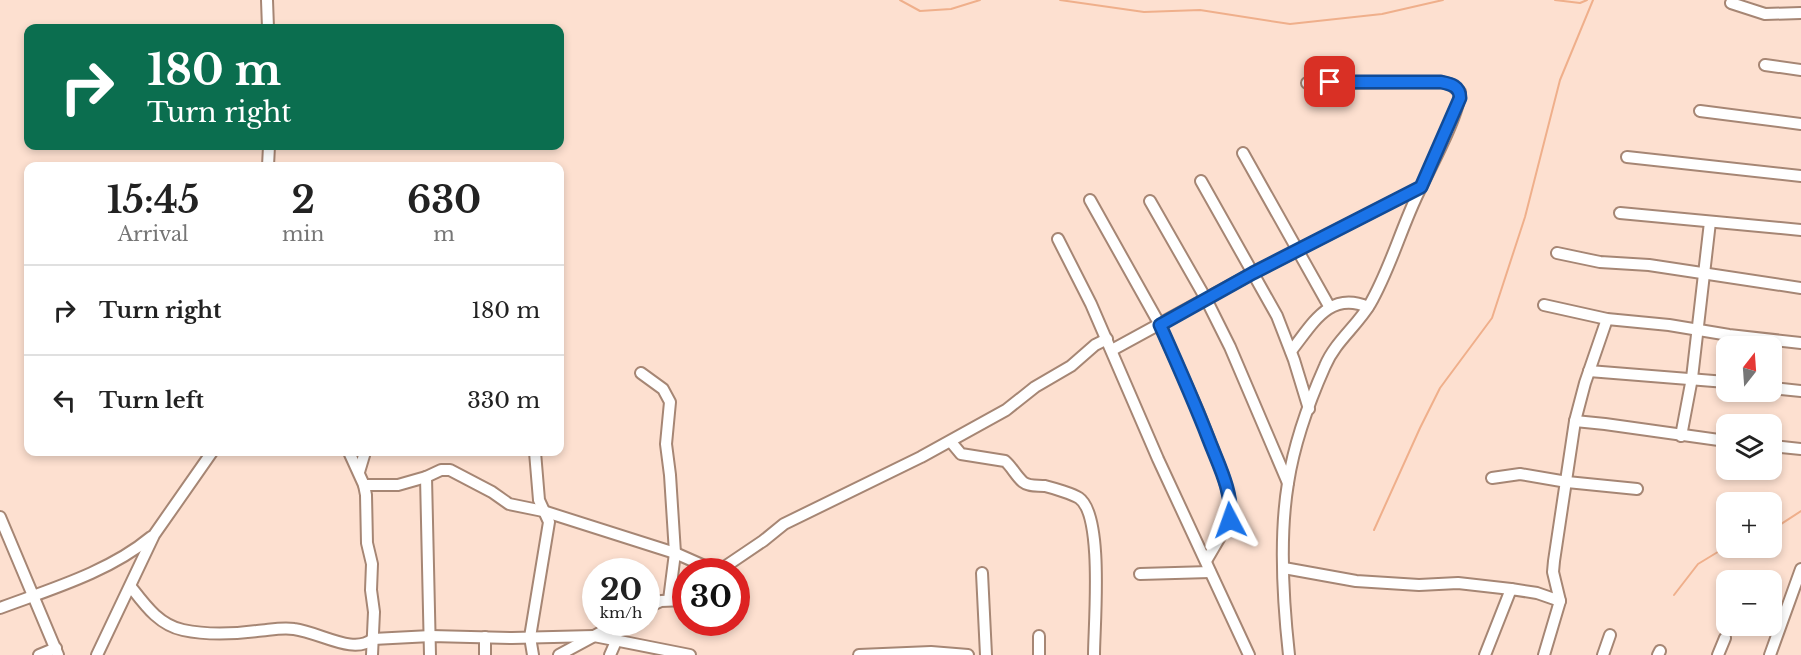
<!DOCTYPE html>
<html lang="en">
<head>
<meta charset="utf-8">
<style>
	body { margin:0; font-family:"Libre Baskerville",serif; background:#f6f6f6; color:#222; height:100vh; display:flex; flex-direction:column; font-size:22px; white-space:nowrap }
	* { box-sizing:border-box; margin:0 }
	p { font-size:20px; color:#767676 }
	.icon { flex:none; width:33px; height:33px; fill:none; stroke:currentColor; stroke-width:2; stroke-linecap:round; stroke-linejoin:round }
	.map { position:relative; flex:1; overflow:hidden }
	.side { position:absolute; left:24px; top:162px; width:540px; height:294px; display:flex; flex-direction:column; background:#fff; border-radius:12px; box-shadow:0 3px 9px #0003 }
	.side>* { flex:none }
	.hud { position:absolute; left:24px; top:24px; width:540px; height:126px; border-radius:12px; box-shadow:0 3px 9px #0003; background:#0b6e4f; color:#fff; overflow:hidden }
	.needle { width:39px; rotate:17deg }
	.fabs { position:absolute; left:1716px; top:336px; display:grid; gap:12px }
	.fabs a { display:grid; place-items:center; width:66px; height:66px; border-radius:12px; background:#fff; box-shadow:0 3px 9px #0003; font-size:30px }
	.speed { position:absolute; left:582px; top:558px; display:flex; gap:12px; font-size:30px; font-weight:700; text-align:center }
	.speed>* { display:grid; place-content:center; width:78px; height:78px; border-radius:50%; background:#fff; box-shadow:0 3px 9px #0003; line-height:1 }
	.speed small { font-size:15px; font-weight:400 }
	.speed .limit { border:9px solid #d22; background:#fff; color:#111 }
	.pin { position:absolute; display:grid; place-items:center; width:51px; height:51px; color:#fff; margin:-26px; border-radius:12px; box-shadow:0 3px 9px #0006 }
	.me { position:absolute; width:66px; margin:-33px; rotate:356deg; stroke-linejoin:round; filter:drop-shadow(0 0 4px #0008) }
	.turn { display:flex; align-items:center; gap:21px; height:126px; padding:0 24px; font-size:27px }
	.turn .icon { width:78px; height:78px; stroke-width:2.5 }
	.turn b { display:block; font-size:42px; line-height:51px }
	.eta { display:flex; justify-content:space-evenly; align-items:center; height:102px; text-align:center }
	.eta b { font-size:36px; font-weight:700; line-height:42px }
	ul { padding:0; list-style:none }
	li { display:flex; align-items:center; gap:18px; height:90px; padding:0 24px; border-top:2px solid #e0e0e0 }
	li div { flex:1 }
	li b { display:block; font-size:22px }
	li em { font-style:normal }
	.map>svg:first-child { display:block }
</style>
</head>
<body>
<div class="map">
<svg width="1801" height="655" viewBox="0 0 1801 655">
	<rect width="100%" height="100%" fill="#fde0d0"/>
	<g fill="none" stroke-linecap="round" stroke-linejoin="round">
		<g stroke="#efaf8b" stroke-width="2">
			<polyline points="900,0 920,11 951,9 980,0"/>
			<polyline points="1060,0 1144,12 1200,10 1290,24 1382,14 1443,0"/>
			<polyline points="1555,0 1580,3 1587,0"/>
			<polyline points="1374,530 1420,428 1440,388 1492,318 1525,217 1560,80 1593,0"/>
			<polyline points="1772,530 1801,511"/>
			<polyline points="1674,595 1698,564 1726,547"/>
		</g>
		<defs>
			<g id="minor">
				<polyline points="267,0 268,28"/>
				<polyline points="1731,3 1765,14 1801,13"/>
				<polyline points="1765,65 1801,70"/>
				<polyline points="1700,111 1801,124"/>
				<polyline points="1243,153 1329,306"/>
				<polyline points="1627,157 1801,176"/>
				<polyline points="268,166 269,146"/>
				<polyline points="1201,181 1277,316 1294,360 1309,409"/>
				<polyline points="1090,200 1160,325 1198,411 1223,475 1229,496 1230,520 1206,561"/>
				<polyline points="1150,201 1206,299 1230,347 1288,483"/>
				<polyline points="1620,213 1801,230"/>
				<polyline points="1058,239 1091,304 1158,459 1249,655"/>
				<polyline points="1557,253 1600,262 1649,265 1801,288"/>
				<polyline points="1544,305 1607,319 1669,325 1729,335 1801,343"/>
				<polyline points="1112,350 1253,273 1421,187"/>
				<path d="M1291,351C1312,325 1329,290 1368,307"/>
				<polyline points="1589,371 1726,382"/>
				<polyline points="641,373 663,389 670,402 666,444 670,475 675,553 669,600"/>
				<polyline points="1772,388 1801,391"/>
				<polyline points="1575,421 1605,424 1726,441"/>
				<polyline points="1681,436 1692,378 1710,222"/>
				<path d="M951,442L961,454L1005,461C1012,467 1016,476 1023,482C1029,487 1038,485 1045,486C1053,488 1073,494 1079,498C1104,515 1094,625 1094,655"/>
				<polyline points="1772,446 1801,449"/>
				<polyline points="349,452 364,485 366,495 367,543 372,564 371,590 374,612 372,655"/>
				<polyline points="359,472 365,452"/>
				<polyline points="426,477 430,655"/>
				<polyline points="1492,478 1520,474 1567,482 1637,489"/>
				<polyline points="364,485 398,485 426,477 441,470 450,470 492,492 509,504 543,511 675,553 718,572"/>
				<polyline points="0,517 58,655"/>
				<polyline points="1284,568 1356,581 1419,585 1458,583 1511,589"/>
				<polyline points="721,572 726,566 763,541 784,524 921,457 1006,410 1035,387 1071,366 1095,345 1107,339"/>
				<polyline points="982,573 986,655"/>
				<polyline points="1140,574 1210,572"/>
				<path d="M131,587C145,605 159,625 183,630C206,635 234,634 257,631C270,630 282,627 294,629C322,633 353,655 373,639L431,636L512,638L594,636L690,655"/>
				<path d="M0,608C51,589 109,572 151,537"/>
				<polyline points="646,608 661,601 686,600"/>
				<polyline points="485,637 485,655"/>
				<polyline points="39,655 56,648"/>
				<polyline points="97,655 154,535 212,452"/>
				<polyline points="533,655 530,637 549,522 539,500 535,452"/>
				<polyline points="559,655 620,622"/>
				<polyline points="610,655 617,639"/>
				<polyline points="859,655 931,652 968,655"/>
				<polyline points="1039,655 1039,636"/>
				<path d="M1289,655C1283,601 1279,537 1288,483C1294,444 1309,402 1325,366C1335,342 1357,326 1370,304C1389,271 1399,235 1415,200C1426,175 1459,117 1460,92L1450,84L1441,82L1307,83"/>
				<polyline points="1485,655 1511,589 1537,593 1560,601"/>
				<polyline points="1544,655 1560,601 1553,572 1554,561 1575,421 1585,383 1607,319"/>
				<polyline points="1603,655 1610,635"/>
				<polyline points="1658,655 1660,651"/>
				<polyline points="1718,655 1725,638"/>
				<polyline points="1770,655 1801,569"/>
			</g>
		</defs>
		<use href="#minor" stroke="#a68674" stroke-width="14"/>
		<use href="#minor" stroke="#fff" stroke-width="10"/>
	</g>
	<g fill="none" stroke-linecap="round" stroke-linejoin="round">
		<defs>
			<path id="route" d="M1230,520C1233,492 1219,466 1209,440C1194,401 1177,363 1160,325L1253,273L1421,187L1460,98C1460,86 1451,84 1441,82H1330"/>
		</defs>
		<use href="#route" stroke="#114b97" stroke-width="15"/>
		<use href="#route" stroke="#1a73e8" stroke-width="10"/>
	</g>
</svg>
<div class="fabs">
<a><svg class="needle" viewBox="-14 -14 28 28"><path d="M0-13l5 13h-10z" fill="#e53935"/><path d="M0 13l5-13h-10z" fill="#767676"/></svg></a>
<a><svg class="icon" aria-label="layers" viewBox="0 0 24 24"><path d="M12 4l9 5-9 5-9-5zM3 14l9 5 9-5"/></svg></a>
<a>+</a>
<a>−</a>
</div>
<div class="speed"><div>20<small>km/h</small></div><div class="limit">30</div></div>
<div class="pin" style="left:1330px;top:82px;background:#d93025"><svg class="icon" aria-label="arrive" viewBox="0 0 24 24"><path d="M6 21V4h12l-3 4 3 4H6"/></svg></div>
<svg class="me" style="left:1230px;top:520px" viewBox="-20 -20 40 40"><path d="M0-17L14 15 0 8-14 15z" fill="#1a73e8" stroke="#fff" stroke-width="4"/></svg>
<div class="hud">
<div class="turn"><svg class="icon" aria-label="right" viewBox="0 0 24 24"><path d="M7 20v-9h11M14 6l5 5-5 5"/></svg><div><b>180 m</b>Turn right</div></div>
</div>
<section class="side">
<div class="eta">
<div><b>15:45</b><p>Arrival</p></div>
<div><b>2</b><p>min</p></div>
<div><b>630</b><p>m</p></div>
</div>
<ul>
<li><svg class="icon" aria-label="right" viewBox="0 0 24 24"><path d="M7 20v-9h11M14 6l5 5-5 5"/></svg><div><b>Turn right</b></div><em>180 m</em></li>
<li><svg class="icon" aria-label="left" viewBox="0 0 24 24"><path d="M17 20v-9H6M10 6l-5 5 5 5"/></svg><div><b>Turn left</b></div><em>330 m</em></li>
</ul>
</section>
</div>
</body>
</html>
